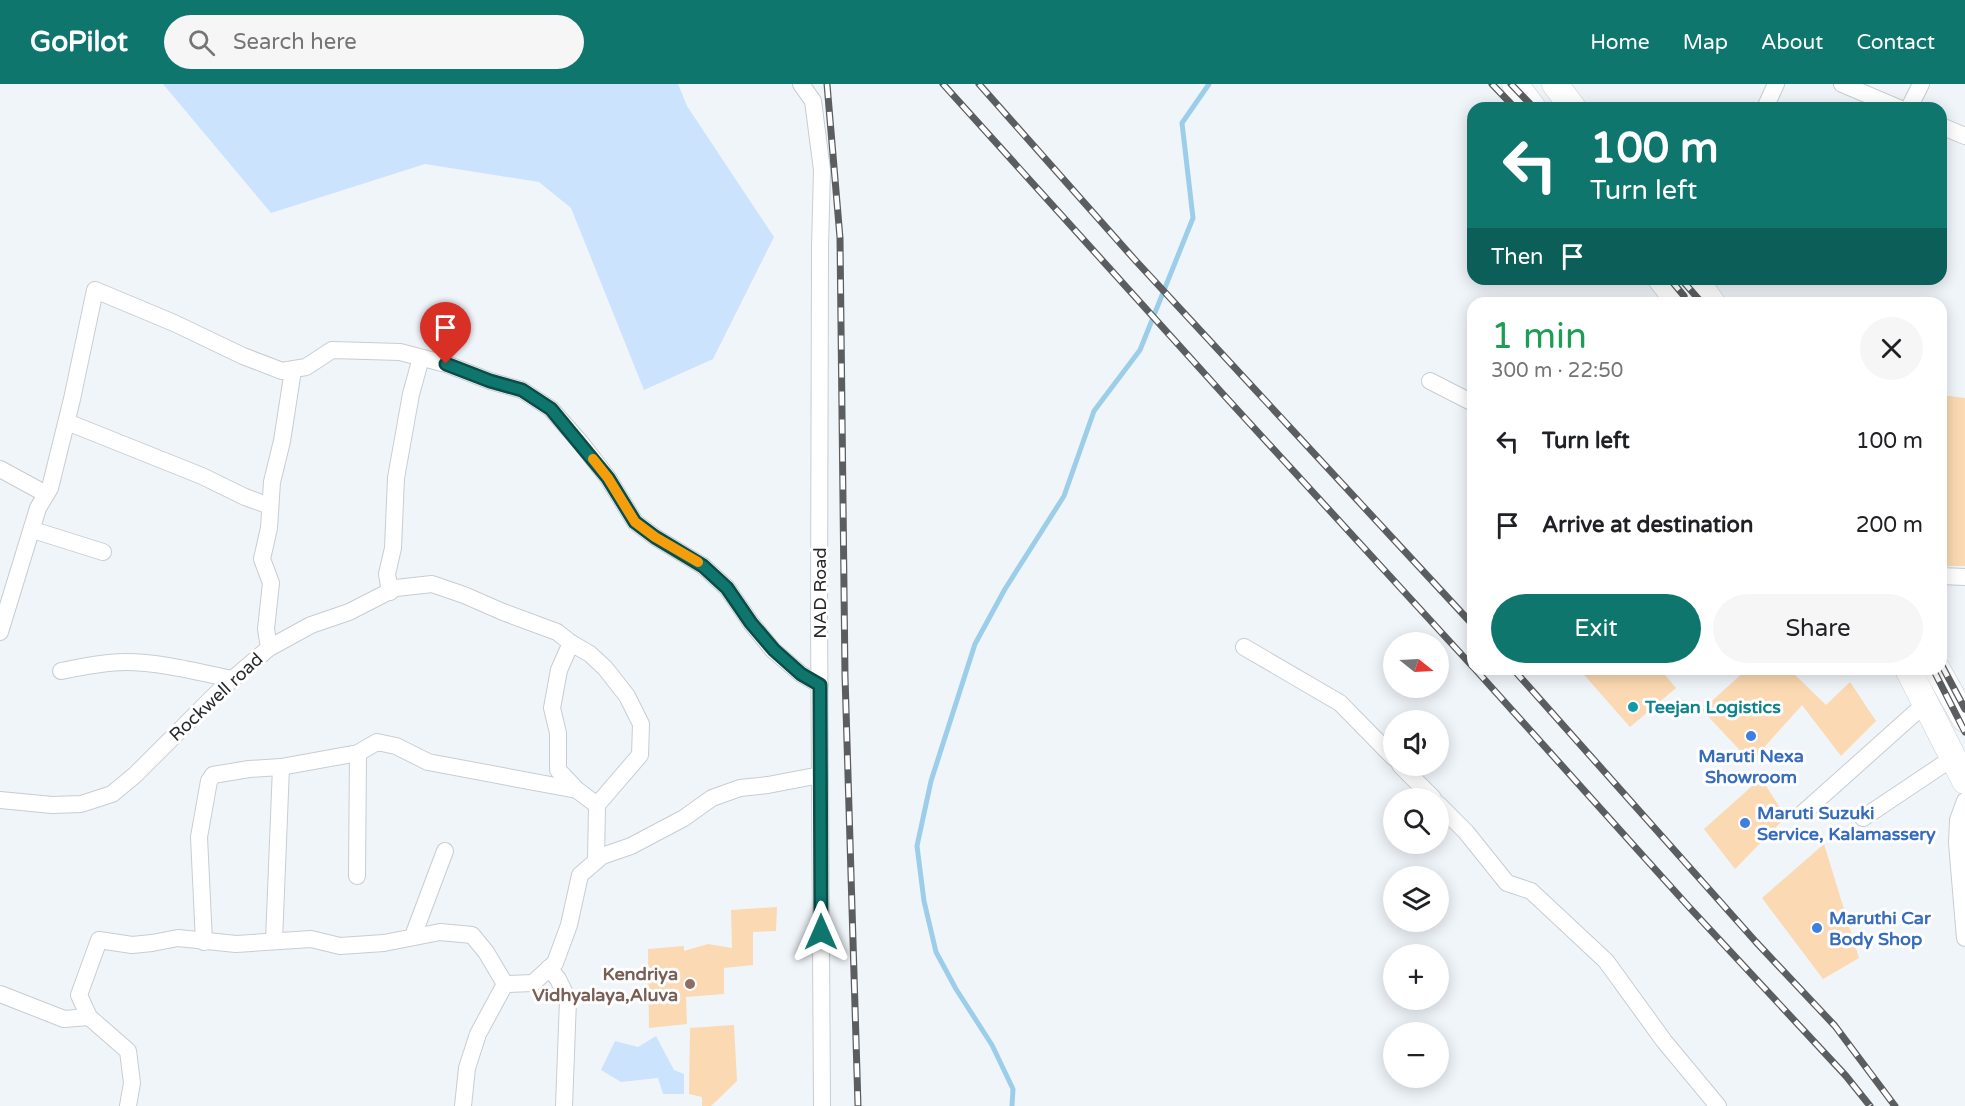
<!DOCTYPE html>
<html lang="en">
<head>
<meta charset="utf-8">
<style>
	body { margin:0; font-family:"Varela Round",sans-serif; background:#f6f6f6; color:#202124; height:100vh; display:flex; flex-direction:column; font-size:22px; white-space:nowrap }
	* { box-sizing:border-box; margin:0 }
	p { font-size:20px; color:#757577 }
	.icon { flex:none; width:33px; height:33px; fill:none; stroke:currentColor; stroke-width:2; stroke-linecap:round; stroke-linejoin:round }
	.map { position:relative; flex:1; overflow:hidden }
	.panel { position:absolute; left:1467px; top:213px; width:480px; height:378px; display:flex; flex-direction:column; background:#fff; border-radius:18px; box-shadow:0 3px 15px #0003 }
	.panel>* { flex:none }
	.banner { position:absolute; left:1467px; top:18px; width:480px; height:183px; border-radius:18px; box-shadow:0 3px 15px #0003; background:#0f766e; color:#fff; overflow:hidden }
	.needle { width:39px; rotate:108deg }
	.tools { position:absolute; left:1383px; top:548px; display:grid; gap:12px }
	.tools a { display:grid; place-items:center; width:66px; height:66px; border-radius:50%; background:#fff; box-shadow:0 3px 15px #0003; font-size:30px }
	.pin { position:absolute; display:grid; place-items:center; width:51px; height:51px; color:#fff; margin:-62px -26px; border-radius:50% 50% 50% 0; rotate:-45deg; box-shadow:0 0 6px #0007 }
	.pin .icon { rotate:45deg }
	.me { position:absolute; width:66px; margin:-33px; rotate:0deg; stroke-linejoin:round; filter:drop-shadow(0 0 4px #0008) }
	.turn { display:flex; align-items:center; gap:21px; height:126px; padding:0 24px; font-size:27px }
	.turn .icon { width:78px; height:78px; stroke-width:2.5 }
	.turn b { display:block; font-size:42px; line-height:51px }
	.then { display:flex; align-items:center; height:57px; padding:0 24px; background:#0003; gap:12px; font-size:22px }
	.round { display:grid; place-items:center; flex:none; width:63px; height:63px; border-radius:32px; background:#f6f6f6 }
	.summary { display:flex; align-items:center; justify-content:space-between; height:102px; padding:0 24px }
	h1 { font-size:36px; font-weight:600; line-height:45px; color:#1e9e55 }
	.button { display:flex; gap:12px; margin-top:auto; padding:12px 24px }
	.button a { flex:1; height:69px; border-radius:36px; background:#0f766e; color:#fff; font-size:24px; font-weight:600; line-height:69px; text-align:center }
	.button a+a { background:#f6f6f6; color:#202124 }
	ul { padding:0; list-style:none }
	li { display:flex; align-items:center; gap:18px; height:84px; padding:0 24px }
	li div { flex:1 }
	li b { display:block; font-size:22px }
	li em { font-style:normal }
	header { display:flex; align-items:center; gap:36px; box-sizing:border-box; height:84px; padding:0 30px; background:#0f766e; color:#fff }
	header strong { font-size:28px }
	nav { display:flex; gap:33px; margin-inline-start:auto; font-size:21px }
	.search { width:420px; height:54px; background:#f6f6f6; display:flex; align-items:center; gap:15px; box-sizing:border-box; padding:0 21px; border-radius:33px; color:#757577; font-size:22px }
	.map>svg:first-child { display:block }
</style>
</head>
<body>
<header>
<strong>GoPilot</strong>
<div class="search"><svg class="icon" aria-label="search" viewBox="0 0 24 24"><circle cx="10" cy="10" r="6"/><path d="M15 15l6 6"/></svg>Search here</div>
<nav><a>Home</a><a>Map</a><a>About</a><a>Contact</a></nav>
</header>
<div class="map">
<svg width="1965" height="1022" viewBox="0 0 1965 1022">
	<rect width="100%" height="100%" fill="#f0f5fa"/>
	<g fill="#cce3fd">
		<polygon points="163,0 678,0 687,22 774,153 713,275 644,306 571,124 539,98 425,80 271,129"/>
		<polygon points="656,952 674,986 684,990 684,1010 663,1010 658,994 621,998 601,986 615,957 638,963"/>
	</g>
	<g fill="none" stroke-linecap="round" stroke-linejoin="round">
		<polyline stroke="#9dcee9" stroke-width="5" points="1012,1022 1013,1005 992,961 956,905 936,868 924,817 917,762 931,697 975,560 1005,505 1064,412 1094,327 1140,266 1193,134 1182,39 1209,0"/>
	</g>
	<g fill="#fbd9b2">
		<polygon points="1941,311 1965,314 1965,482 1941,482"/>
		<polygon points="1579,585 1660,585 1676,604 1630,643"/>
		<polygon points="1747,585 1789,585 1826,621 1850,598 1876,637 1841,672 1802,621 1751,678 1702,626"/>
		<polygon points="1761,694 1786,733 1735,785 1704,745"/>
		<polygon points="1824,760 1859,874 1823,895 1762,814"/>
		<polygon points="777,823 776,847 753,848 753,881 724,884 724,910 686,913 687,940 649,944 648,865 684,862 684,867 708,860 732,864 731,826"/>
		<polygon points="734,941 737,997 711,1022 702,1022 702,1013 689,1010 690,944"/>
	</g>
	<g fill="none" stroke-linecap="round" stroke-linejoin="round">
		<defs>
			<g id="minor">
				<polyline points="801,0 813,17 822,86 820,163 819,534 822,1022"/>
				<polyline points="1842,0 1899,24"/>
				<polyline points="1765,24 1776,0"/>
				<polyline points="1909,24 1921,0"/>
				<polyline points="1941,42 1965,52"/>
				<polyline points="1430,297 1473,319"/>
				<polyline points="67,338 202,392 245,413 270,422"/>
				<polyline points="0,385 46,410"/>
				<polyline points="33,446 103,468"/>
				<polyline points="1941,492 1965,493"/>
				<polyline points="390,508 387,490 393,464 396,394 411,310 421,274"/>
				<polyline points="0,548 38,424 50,404 72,315 95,206 174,239 243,272 282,287 306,283 332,266 400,268 446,280 490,297 522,306 551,325 581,359 608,394 635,438 655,453 703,482 727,504 751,539 773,566 801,590 820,601"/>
				<polyline points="1244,563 1340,619 1394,674"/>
				<polyline points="269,564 266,545 271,499 262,475 269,444 272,398 282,357 293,286"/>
				<path d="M61,587C82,583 103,578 125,578C161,578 198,588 232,595"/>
				<polyline points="1400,681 1433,714"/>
				<polyline points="0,716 52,721 81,720 112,710 135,691 221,605 269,564 311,541 349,528 396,504 432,500 464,511 503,528 557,548 571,559"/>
				<polyline points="1965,717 1958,736 1957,759 1965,854"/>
				<polyline points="1438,720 1466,748 1507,799 1531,807 1606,877 1664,957 1718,1022"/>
				<polyline points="1803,729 1926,619"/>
				<polyline points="1863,734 1954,673"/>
				<polyline points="596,777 597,721 577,706 558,686 558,649 552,624 559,586 571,559 590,570 605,584 627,612 641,640 640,671 597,721"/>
				<polyline points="357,792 358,669"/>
				<polyline points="413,852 445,767"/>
				<polyline points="274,857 281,683"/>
				<polyline points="204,858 199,753 209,697 213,691 249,685 281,683 358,669 377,658 396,662 428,678 577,706"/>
				<polyline points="549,884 558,895 568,916 564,1022"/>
				<polyline points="0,910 64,935 89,933 79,911 99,856 132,861 152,859 178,854 236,860 311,855 340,862 384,859 440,848 472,851 486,868 505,900 533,899 555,879 569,841 580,791 602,772 631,762 684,734 712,714 740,704 768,701 820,691"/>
				<polyline points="89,933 128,967 132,999 128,1022"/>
				<polyline points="463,1022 467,984 478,950 505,900"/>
			</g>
			<g id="highway">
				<polyline points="1515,0 1533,24"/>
				<polyline points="1555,0 1573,24"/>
				<polyline points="1661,195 1680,219"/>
				<polyline points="1695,195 1712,219"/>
				<polyline points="1908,585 1965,697"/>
				<polyline points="1937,585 1965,635"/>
			</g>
		</defs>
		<use href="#minor" stroke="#c8cdd2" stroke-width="18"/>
		<use href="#highway" stroke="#c8cdd2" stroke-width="27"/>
		<use href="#minor" stroke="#fff" stroke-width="16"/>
		<use href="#highway" stroke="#fff" stroke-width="26"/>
		<defs>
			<g id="rail">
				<polyline points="827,0 840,154 845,592 858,1022"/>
				<polyline points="943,0 1222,309 1473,583"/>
				<polyline points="979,0 1135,176 1473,541"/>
				<polyline points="1492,0 1515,24"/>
				<polyline points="1511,0 1534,24"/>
				<polyline points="1670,195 1684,212"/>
				<polyline points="1681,195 1702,219"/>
				<polyline points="1941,580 1965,625"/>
				<polyline points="1475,585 1689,823 1846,992 1870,1022"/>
				<polyline points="1513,585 1756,858 1835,942 1895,1022"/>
				<polyline points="1933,585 1965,648"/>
			</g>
		</defs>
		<use href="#rail" stroke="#5b5e61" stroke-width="7"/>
		<use href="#rail" stroke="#fff" stroke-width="4.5" stroke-dasharray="14" stroke-linecap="butt"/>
	</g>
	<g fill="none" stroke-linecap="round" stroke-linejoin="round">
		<defs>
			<polyline id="route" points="446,280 490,297 522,306 551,325 608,394 635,438 655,453 703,482 727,504 751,539 774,566 801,590 820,601 821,848"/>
		</defs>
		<use href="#route" stroke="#0a4d48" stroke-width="15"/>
		<use href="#route" stroke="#0f766e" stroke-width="10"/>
		<polyline stroke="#f59e0b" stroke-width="10" points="593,375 608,394 635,438 655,453 698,478"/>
	</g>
	<circle fill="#0f9aa8" stroke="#fff" stroke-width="2" cx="1633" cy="623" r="6"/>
	<g fill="#3f7fe0" stroke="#fff" stroke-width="2">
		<circle cx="1751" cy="652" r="6"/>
		<circle cx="1745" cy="739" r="6"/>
		<circle cx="1817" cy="844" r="6"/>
	</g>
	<circle fill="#8d6e63" stroke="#fff" stroke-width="2" cx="690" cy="900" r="6"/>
	<g text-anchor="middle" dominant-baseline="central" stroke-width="6" stroke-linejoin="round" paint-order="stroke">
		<g font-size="18" fill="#27292b" stroke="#fff">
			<text transform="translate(820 509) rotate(-90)">NAD Road</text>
			<text transform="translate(216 613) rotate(-43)">Rockwell road</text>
		</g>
		<g font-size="18" font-weight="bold" fill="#0d838f" stroke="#fff" text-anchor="start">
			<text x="1645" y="623">Teejan Logistics</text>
		</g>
		<g font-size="18" font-weight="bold" fill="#366cbe" stroke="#fff" text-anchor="start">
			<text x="1751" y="672" text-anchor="middle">Maruti Nexa<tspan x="1751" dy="21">Showroom</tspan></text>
			<text x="1757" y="729">Maruti Suzuki<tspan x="1757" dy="21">Service, Kalamassery</tspan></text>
			<text x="1829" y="834">Maruthi Car<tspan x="1829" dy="21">Body Shop</tspan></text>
		</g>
		<g font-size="18" font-weight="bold" fill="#785e54" stroke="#fff" text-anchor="end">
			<text x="678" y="890">Kendriya<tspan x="678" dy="21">Vidhyalaya,Aluva</tspan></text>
		</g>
	</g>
</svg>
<div class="tools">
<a><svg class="needle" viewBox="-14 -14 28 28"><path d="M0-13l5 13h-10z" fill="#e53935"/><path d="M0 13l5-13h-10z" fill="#757577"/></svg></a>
<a><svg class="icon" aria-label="sound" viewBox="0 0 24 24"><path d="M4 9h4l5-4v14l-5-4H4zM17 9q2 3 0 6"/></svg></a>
<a><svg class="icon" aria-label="search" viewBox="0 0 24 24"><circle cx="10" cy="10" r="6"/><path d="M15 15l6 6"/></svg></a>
<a><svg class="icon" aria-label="layers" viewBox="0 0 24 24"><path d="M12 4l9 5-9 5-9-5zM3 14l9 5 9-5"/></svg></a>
<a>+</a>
<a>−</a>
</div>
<div class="pin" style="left:446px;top:280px;background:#d93025"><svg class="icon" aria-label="arrive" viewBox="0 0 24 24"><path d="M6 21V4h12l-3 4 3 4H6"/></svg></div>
<svg class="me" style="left:821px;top:848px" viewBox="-20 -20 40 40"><path d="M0-17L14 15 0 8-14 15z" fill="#0f766e" stroke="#fff" stroke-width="4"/></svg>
<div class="banner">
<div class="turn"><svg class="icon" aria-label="left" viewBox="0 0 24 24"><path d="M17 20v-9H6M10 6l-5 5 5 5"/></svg><div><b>100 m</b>Turn left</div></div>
<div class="then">Then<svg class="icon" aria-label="arrive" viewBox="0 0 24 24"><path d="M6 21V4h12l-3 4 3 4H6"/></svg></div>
</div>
<section class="panel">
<div class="summary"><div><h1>1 min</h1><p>300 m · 22:50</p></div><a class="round"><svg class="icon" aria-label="close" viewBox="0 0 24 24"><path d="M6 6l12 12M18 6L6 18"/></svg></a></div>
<ul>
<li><svg class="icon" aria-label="left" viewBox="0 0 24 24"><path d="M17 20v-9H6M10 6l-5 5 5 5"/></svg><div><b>Turn left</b></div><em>100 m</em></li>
<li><svg class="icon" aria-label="arrive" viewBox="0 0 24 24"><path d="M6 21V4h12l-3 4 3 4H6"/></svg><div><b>Arrive at destination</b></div><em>200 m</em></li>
</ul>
<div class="button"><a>Exit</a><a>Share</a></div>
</section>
</div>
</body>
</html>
